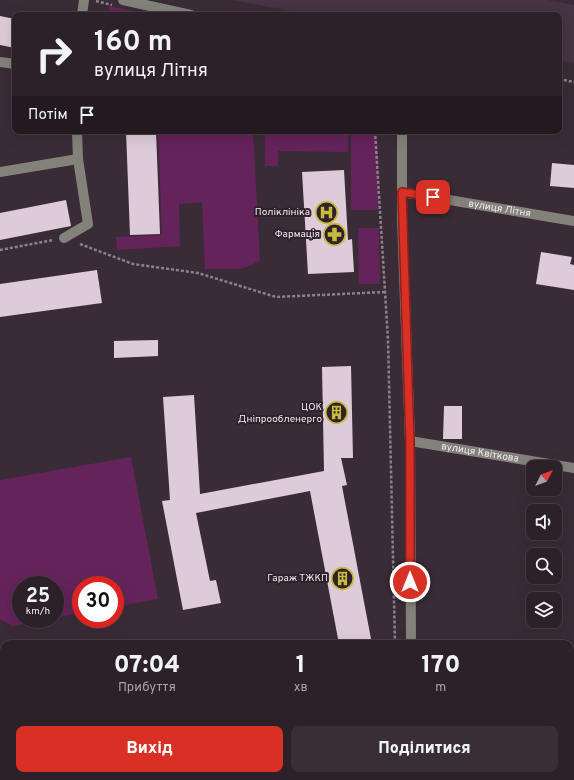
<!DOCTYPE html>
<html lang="uk">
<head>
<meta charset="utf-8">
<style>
	body { margin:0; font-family:Overpass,sans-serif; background:#382e35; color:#f1f3f6; height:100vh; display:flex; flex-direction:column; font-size:15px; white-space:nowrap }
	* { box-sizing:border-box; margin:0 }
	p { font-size:13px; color:#a6a3a8 }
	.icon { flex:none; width:22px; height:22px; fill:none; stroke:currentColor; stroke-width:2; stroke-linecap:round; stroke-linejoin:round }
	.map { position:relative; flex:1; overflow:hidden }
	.details { position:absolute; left:0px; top:640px; width:574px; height:140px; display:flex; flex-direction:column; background:#2c2129; border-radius:12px 12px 0 0; box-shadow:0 4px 16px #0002,0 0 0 1px #483e46 }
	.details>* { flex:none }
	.top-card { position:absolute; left:12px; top:12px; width:550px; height:122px; border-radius:8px; box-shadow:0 4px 16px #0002,0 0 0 1px #483e46; background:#2c2129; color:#f1f3f6; overflow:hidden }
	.needle { width:26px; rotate:48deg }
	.buttons { position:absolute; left:526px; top:460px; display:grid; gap:8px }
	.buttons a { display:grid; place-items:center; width:36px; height:36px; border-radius:8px; background:#2c2129; box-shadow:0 4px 16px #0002,0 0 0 1px #483e46; font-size:20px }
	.speed { position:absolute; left:12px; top:576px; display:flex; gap:8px; font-size:20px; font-weight:700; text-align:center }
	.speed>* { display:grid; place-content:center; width:52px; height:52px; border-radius:50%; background:#2c2129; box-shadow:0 4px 16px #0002,0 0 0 1px #483e46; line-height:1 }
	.speed small { font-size:10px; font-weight:400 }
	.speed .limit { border:6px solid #d22; background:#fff; color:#111 }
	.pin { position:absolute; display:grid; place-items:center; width:34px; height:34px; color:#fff; margin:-17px; border-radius:8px; box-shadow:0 2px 6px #0006 }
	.me { position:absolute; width:44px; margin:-22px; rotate:0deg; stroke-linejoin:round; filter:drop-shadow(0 0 3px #0008) }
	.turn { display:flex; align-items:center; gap:14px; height:84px; padding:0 16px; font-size:18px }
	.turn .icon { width:52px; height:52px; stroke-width:2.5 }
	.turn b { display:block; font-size:28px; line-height:34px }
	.then { display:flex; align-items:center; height:38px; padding:0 16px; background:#0003; gap:8px; font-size:15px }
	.eta { display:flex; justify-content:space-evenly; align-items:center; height:68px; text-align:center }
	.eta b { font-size:24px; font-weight:800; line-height:28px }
	.cta { display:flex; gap:8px; margin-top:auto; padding:8px 16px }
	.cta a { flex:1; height:46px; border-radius:8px; background:#d93025; color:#fff; font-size:16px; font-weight:800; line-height:46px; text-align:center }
	.cta a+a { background:#382e35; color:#f1f3f6 }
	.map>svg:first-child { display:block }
</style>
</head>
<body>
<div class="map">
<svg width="574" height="780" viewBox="0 0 574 780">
	<rect width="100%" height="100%" fill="#3a2c37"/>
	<polygon fill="#463343" points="232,0 547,0 574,5 574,63 559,60 559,15 313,15"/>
	<g fill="#65235b">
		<polygon points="109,6 152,15 109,15"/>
		<polygon points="158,131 253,131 260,261 241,269 205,269 202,202 179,204 180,246 117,250 116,237 162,235"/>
		<polygon points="265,131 348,131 348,152 278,151 278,166 265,166"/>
		<polygon points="351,131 377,131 379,210 351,210"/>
		<polygon points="358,228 379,228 380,284 359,284"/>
		<polygon points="131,457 158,599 115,607 115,585 81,585 81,613 55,618 55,585 21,585 21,619 49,619 13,626 0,619 0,480"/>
		<polygon points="209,776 293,776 297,780 200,780 200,778"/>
	</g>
	<g fill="#decbd9">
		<polygon points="0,16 15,19 15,48 0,45"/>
		<polygon points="126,131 156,131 160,234 130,235"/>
		<polygon points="552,163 574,165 574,188 550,186"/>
		<polygon points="344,170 348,240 352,239 354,272 308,274 302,172"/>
		<polygon points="66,200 71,226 0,240 0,213"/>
		<polygon points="541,252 572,257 570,264 574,265 574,290 536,284"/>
		<polygon points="97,270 102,303 0,317 0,284"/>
		<polygon points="158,340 158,356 114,358 114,341"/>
		<polygon points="351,366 353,458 341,458 347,485 342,486 372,644 339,644 310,491 196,513 210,581 216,580 221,603 183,610 162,501 170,500 163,397 194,395 200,494 324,471 322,367"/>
		<polygon points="444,406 462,406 462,439 443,439"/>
	</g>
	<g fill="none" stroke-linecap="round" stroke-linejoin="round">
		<g stroke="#8e818b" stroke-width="2.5" stroke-dasharray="3 2" stroke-linecap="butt">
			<polyline points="96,1 112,5"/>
			<polyline points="559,79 574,82"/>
			<polyline points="375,131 388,340 395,644"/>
			<polyline points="80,244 133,264 198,273 276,297 385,292"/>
			<polyline points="0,250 53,240"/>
			<polyline points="398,776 398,780"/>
		</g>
		<g stroke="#83827a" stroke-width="10">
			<polyline points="123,0 191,15"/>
			<polyline points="82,15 84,0"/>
			<polyline points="0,62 15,64"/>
			<polyline points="402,131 402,218 410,441 411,644"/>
			<polyline points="0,172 78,159"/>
			<path id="s1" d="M402,192L574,221"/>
			<polyline points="64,238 88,224 78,159 77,131"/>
			<path id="s2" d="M410,441L574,468"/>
			<polyline points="570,728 574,729"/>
			<polyline points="413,776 413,780"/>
		</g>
	</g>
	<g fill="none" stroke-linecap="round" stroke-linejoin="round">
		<defs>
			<polyline id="route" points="410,582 410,442 402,192 433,197"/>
		</defs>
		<use href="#route" stroke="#8d1f18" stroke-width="10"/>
		<use href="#route" stroke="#d93025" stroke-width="7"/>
	</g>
	<defs>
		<symbol id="hospital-ring" viewBox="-11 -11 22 22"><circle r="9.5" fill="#30222d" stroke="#c8bb3b" stroke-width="1.5"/><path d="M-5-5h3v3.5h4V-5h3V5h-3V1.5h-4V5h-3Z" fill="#c8bb3b"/></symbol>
		<symbol id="pharmacy-ring" viewBox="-11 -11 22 22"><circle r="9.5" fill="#30222d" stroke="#c8bb3b" stroke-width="1.5"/><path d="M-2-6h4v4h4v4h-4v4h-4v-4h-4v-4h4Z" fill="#c8bb3b"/></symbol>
		<symbol id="building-ring" viewBox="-11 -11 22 22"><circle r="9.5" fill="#30222d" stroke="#c8bb3b" stroke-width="1.5"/><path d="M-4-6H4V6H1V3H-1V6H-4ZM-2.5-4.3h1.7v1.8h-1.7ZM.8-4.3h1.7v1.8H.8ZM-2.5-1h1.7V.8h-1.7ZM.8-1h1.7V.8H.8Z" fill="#c8bb3b"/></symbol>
	</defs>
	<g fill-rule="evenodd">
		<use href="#hospital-ring" x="314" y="200" width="25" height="25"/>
		<use href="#pharmacy-ring" x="322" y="222" width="25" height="25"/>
		<use href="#building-ring" x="324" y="400" width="25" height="25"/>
		<use href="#building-ring" x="330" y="566" width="25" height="25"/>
	</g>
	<g text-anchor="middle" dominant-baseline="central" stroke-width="4" stroke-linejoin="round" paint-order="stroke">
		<g font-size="10" fill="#f2e8ef" stroke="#30222d">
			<text stroke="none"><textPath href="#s1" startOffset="99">вулиця Літня</textPath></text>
			<text stroke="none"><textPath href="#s2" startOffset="71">вулиця Квіткова</textPath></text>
		</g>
		<g font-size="10" fill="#f2e8ef" stroke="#30222d" text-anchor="end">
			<text x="310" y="212">Поліклініка</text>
			<text x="320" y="234">Фармація</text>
			<text x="322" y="407">ЦОК<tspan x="322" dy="12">Дніпрообленерго</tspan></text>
			<text x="328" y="578">Гараж ТЖКП</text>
		</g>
	</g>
</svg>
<div class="buttons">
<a><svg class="needle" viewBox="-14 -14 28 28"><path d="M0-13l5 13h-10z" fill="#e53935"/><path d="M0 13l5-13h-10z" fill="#a6a3a8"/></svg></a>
<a><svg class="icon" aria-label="sound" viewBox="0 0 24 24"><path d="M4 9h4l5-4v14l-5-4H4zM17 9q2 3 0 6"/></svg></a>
<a><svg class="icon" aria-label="search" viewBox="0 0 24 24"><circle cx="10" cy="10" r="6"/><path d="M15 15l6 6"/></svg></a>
<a><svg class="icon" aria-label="layers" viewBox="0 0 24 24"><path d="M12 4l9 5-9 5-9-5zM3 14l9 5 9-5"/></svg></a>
</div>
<div class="speed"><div>25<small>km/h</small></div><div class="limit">30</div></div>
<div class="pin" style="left:433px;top:197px;background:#d93025"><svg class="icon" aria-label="arrive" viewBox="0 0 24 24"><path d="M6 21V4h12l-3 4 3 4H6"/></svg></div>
<svg class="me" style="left:410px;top:582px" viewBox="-20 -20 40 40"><circle r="17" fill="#d93025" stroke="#fff" stroke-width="3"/><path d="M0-11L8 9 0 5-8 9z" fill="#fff"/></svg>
<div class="top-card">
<div class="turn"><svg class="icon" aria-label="right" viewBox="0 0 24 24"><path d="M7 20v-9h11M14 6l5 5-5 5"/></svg><div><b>160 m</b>вулиця Літня</div></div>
<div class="then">Потім<svg class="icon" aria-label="arrive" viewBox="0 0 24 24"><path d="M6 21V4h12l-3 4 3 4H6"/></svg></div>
</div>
<section class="details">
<div class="eta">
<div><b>07:04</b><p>Прибуття</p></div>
<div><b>1</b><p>хв</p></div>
<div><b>170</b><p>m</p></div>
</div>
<div class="cta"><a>Вихід</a><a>Поділитися</a></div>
</section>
</div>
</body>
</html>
